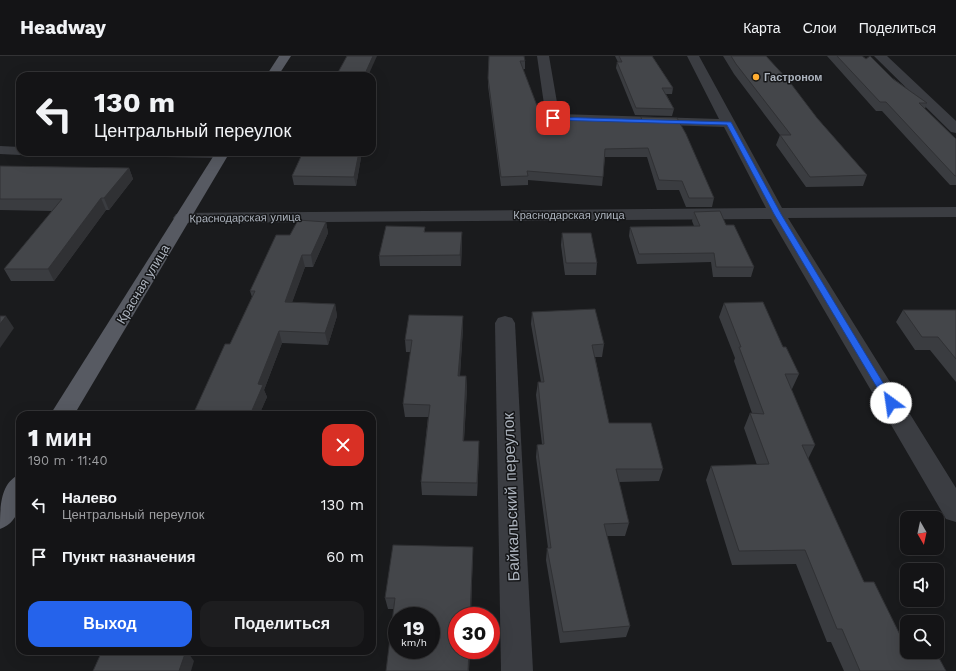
<!DOCTYPE html>
<html lang="ru">
<head>
<meta charset="utf-8">
<style>
	body { margin:0; font-family:"Work Sans",sans-serif; background:#1d1d1f; color:#f1f3f6; height:100vh; display:flex; flex-direction:column; font-size:15px; white-space:nowrap }
	* { box-sizing:border-box; margin:0 }
	p { font-size:13px; color:#9d9ea1 }
	.icon { flex:none; width:22px; height:22px; fill:none; stroke:currentColor; stroke-width:2; stroke-linecap:round; stroke-linejoin:round }
	.map { position:relative; flex:1; overflow:hidden }
	.sheet { position:absolute; left:16px; top:355px; width:360px; height:244px; display:flex; flex-direction:column; background:#141416; border-radius:12px; box-shadow:0 4px 16px #0002,0 0 0 1px #333335 }
	.sheet>* { flex:none }
	.banner { position:absolute; left:16px; top:16px; width:360px; height:84px; border-radius:12px; box-shadow:0 4px 16px #0002,0 0 0 1px #333335; background:#141416; color:#f1f3f6; overflow:hidden }
	.needle { width:26px; rotate:171deg }
	.controls { position:absolute; left:900px; top:455px; display:grid; gap:8px }
	.controls a { display:grid; place-items:center; width:44px; height:44px; border-radius:8px; background:#141416; box-shadow:0 4px 16px #0002,0 0 0 1px #333335; font-size:20px }
	.speed { position:absolute; left:388px; top:551px; display:flex; gap:8px; font-size:20px; font-weight:700; text-align:center }
	.speed>* { display:grid; place-content:center; width:52px; height:52px; border-radius:50%; background:#141416; box-shadow:0 4px 16px #0002,0 0 0 1px #333335; line-height:1 }
	.speed small { font-size:10px; font-weight:400 }
	.speed .limit { border:6px solid #d22; background:#fff; color:#111 }
	.pin { position:absolute; display:grid; place-items:center; width:34px; height:34px; color:#fff; margin:-17px; border-radius:8px; box-shadow:0 2px 6px #0006 }
	.me { position:absolute; width:44px; margin:-22px; rotate:329deg; stroke-linejoin:round; filter:drop-shadow(0 0 3px #0008) }
	.turn { display:flex; align-items:center; gap:14px; height:84px; padding:0 12px; font-size:18px }
	.turn .icon { width:52px; height:52px; stroke-width:2.5 }
	.turn b { display:block; font-size:28px; line-height:34px }
	.round { display:grid; place-items:center; flex:none; width:42px; height:42px; border-radius:12px; background:#1d1d1f }
	.summary { display:flex; align-items:center; justify-content:space-between; height:68px; padding:0 12px }
	h1 { font-size:24px; font-weight:800; line-height:30px }
	.button { display:flex; gap:8px; margin-top:auto; padding:8px 12px }
	.button a { flex:1; height:46px; border-radius:12px; background:#2563eb; color:#fff; font-size:16px; font-weight:800; line-height:46px; text-align:center }
	.button a+a { background:#1d1d1f; color:#f1f3f6 }
	ul { padding:0; list-style:none }
	li { display:flex; align-items:center; gap:12px; height:52px; padding:0 12px }
	li div { flex:1 }
	li b { display:block; font-size:15px }
	li em { font-style:normal }
	header { display:flex; align-items:center; gap:24px; box-sizing:border-box; height:56px; padding:0 20px; background:#141416; border-bottom:1px solid #333335 }
	header strong { font-size:19px }
	nav { display:flex; gap:22px; margin-inline-start:auto; font-size:14px }
	.map>svg:first-child { display:block }
</style>
</head>
<body>
<header>
<strong>Headway</strong>
<nav><a>Карта</a><a>Слои</a><a>Поделиться</a></nav>
</header>
<div class="map">
<svg width="956" height="615" viewBox="0 0 956 615">
	<rect width="100%" height="100%" fill="#1a1b1d"/>
	<g fill="none" stroke-linecap="round" stroke-linejoin="round">
		<g fill="#3b3d42" fill-rule="evenodd">
			<polygon points="537,0 549,0 559,58 719,63 687,0 699,0 782,152 956,151 956,161 788,162 956,432 956,466 946,463 771,163 182,167 176,166 173,162 176,158 182,157 766,152 724,71 548,65 546,62"/>
			<polygon points="874,0 887,0 956,65 956,77 951,76"/>
			<polygon points="0,90 20,91 20,96 27,96 20,99 0,98"/>
			<polygon points="102,96 228,96 229,98 227,101 222,102 109,100 104,99"/>
			<polygon points="505,260 512,262 515,267 533,615 501,615 495,267 498,262"/>
		</g>
		<g fill="#575a62" fill-rule="evenodd">
			<polygon points="279,0 291,0 278,20 266,20"/>
			<polygon points="216,96 230,96 74,359 50,359"/>
			<path d="M20,418C20,440 24,464 0,473C0,451 0,427 20,418Z"/>
		</g>
	</g>
	<g fill="#3a3c40">
		<polygon points="489,0 525,5 525,13 523,13 542,63 599,64 600,63 640,64 641,61 714,142 712,151 686,151 679,134 657,134 647,101 605,101 602,130 528,124 528,129 501,130 488,30"/>
		<polygon points="615,0 652,0 673,32 672,38 666,38 674,53 672,60 635,59 616,12 617,6 618,6"/>
		<polygon points="723,0 766,0 817,62 867,119 863,130 806,131 776,89 780,79 734,18"/>
		<polygon points="827,0 862,0 927,47 925,53 956,83 956,129 950,129 882,55 876,55"/>
		<polygon points="362,96 356,130 294,129 292,120"/>
		<polygon points="0,110 129,112 133,123 109,154 106,154 54,225 11,225 4,213 52,155 0,154"/>
		<polygon points="694,156 726,169 754,211 751,221 713,221 711,206 637,208 629,180 630,171 694,170 692,165"/>
		<polygon points="326,166 328,177 313,211 305,211 292,246 335,248 337,260 328,289 282,287 264,334 267,341 259,359 197,359 195,354 230,288 252,241 250,235"/>
		<polygon points="425,171 425,176 462,186 461,210 380,210 379,200"/>
		<polygon points="562,177 597,207 596,219 565,219 561,189"/>
		<polygon points="724,247 783,291 799,318 792,333 791,333 815,389 808,403 864,526 912,603 946,615 844,615 831,586 827,586 796,508 732,509 706,424 711,410 757,409 744,372 750,357 752,357 734,305 735,302 719,261"/>
		<polygon points="903,254 956,254 956,326 930,294 915,294 896,266"/>
		<polygon points="532,256 604,288 602,301 595,301 609,367 663,413 659,425 619,426 629,467 625,480 607,480 630,570 626,581 560,587 546,504 547,492 548,492 536,401 537,389 542,388 536,339 538,326 541,326 531,268"/>
		<polygon points="463,272 460,320 466,320 467,333 464,385 479,398 477,440 422,439 421,426 428,361 405,361 403,348 411,296 406,296 405,284"/>
		<polygon points="473,491 469,615 386,615 394,553 388,553 385,542"/>
	</g>
	<g fill="#303134">
		<polygon points="373,0 377,0 368,20 364,20"/>
		<polygon points="359,96 362,96 356,130 354,121"/>
		<polygon points="129,112 133,123 109,154 104,142"/>
		<polygon points="101,142 106,154 54,225 48,213"/>
		<polygon points="326,166 328,177 313,211 311,199"/>
		<polygon points="462,176 462,186 461,210 460,199"/>
		<polygon points="302,199 305,211 288,258 285,246"/>
		<polygon points="335,248 337,260 328,289 325,277"/>
		<polygon points="6,260 14,272 0,292 0,268"/>
		<polygon points="463,260 463,272 459,332 458,320"/>
		<polygon points="279,275 282,287 264,334 267,341 259,359 250,359 258,328"/>
		<polygon points="466,320 467,333 463,398 463,385"/>
		<polygon points="479,385 479,398 477,440 477,427"/>
		<polygon points="473,491 471,560 470,560"/>
		<polygon points="469,594 470,594 469,615 468,615"/>
		<polygon points="186,595 187,595 194,605 191,615 179,615"/>
	</g>
	<g fill="#44464a" stroke="#303134" fill-rule="evenodd">
		<polygon points="347,0 373,0 364,20 336,20"/>
		<polygon points="489,0 524,0 525,5 520,5 542,63 600,64 600,63 642,64 641,61 677,62 686,78 714,142 689,142 682,125 659,124 648,92 605,93 603,121 527,115 528,120 501,121 488,22"/>
		<polygon points="619,0 652,0 673,32 662,32 674,53 636,52 617,6 622,6"/>
		<polygon points="731,0 766,0 789,25 817,62 867,119 810,121 780,79 791,79 736,8"/>
		<polygon points="837,0 862,0 866,3 870,0 893,23 927,47 919,47 956,83 956,120 955,120 886,46 880,46"/>
		<polygon points="303,96 359,96 354,121 292,120"/>
		<polygon points="0,110 129,112 104,142 101,142 48,213 4,213 62,143 0,143"/>
		<polygon points="720,155 726,169 734,169 754,211 716,211 714,197 639,198 630,171 700,170 694,156"/>
		<polygon points="298,164 326,166 311,199 302,199 285,246 335,248 325,277 279,275 258,328 263,329 250,359 210,359 212,355 195,354 225,288 230,288 255,235 250,235 276,179 290,179"/>
		<polygon points="386,170 425,171 424,176 462,176 460,199 379,200"/>
		<polygon points="562,177 591,177 597,207 566,207"/>
		<polygon points="763,246 783,291 786,291 799,318 785,318 815,389 802,389 864,526 874,526 907,593 907,596 908,596 912,603 939,602 946,615 860,615 842,573 837,573 805,494 739,495 711,410 769,408 750,357 764,358 739,291 741,291 724,247"/>
		<polygon points="595,253 604,288 592,289 609,367 651,367 663,413 616,413 629,467 604,468 630,570 563,576 547,492 551,492 537,389 544,388 538,326 544,326 532,256"/>
		<polygon points="903,254 956,254 956,303 938,281 922,281"/>
		<polygon points="409,259 463,260 458,320 466,320 463,385 479,385 477,427 421,426 430,349 403,348 412,284 405,284"/>
		<polygon points="0,260 6,260 0,268"/>
		<path d="M393,489L473,491L470,560H457V594H469L468,615H386L395,542H385ZM397,560H431V594H397Z"/>
		<polygon points="102,595 186,595 179,615 93,615"/>
	</g>
	<polygon fill="#2563eb" stroke="#184099" points="551,61 731,66 781,158 894,345 896,347 894,350 888,350 774,158 727,69 553,64"/>
	<circle fill="#ffad31" stroke="#151618" stroke-width="1.5" cx="756" cy="21" r="4"/>
	<g text-anchor="middle" dominant-baseline="central" stroke-width="3" stroke-linejoin="round" paint-order="stroke">
		<g font-size="11" font-weight="bold" fill="#acb3bd" stroke="#151618" text-anchor="start">
			<text x="764" y="21">Гастроном</text>
		</g>
		<g font-size="11" fill="#acb3bd" stroke="#151618">
			<text x="569" y="159">Краснодарская улица</text>
			<text transform="translate(245 162) rotate(-1)">Краснодарская улица</text>
		</g>
		<g font-size="13" fill="#acb3bd" stroke="#151618">
			<text transform="translate(143 228) rotate(-59)">Красная улица</text>
		</g>
		<g font-size="16" fill="#acb3bd" stroke="#151618">
			<text transform="translate(511 441) rotate(-92)">Байкальский переулок</text>
		</g>
	</g>
</svg>
<div class="controls">
<a><svg class="needle" viewBox="-14 -14 28 28"><path d="M0-13l5 13h-10z" fill="#e53935"/><path d="M0 13l5-13h-10z" fill="#9d9ea1"/></svg></a>
<a><svg class="icon" aria-label="sound" viewBox="0 0 24 24"><path d="M4 9h4l5-4v14l-5-4H4zM17 9q2 3 0 6"/></svg></a>
<a><svg class="icon" aria-label="search" viewBox="0 0 24 24"><circle cx="10" cy="10" r="6"/><path d="M15 15l6 6"/></svg></a>
</div>
<div class="speed"><div>19<small>km/h</small></div><div class="limit">30</div></div>
<div class="pin" style="left:553px;top:62px;background:#d93025"><svg class="icon" aria-label="arrive" viewBox="0 0 24 24"><path d="M6 21V4h12l-3 4 3 4H6"/></svg></div>
<svg class="me" style="left:891px;top:347px" viewBox="-20 -20 40 40"><circle r="19" fill="#fff"/><path d="M0-13L10 11 0 6-10 11z" fill="#2563eb"/></svg>
<div class="banner">
<div class="turn"><svg class="icon" aria-label="left" viewBox="0 0 24 24"><path d="M17 20v-9H6M10 6l-5 5 5 5"/></svg><div><b>130 m</b>Центральный переулок</div></div>
</div>
<section class="sheet">
<div class="summary"><div><h1>1 мин</h1><p>190 m · 11:40</p></div><a class="round" style="background:#d93025;color:#fff"><svg class="icon" aria-label="close" viewBox="0 0 24 24"><path d="M6 6l12 12M18 6L6 18"/></svg></a></div>
<ul>
<li><svg class="icon" aria-label="left" viewBox="0 0 24 24"><path d="M17 20v-9H6M10 6l-5 5 5 5"/></svg><div><b>Налево</b><p>Центральный переулок</p></div><em>130 m</em></li>
<li><svg class="icon" aria-label="arrive" viewBox="0 0 24 24"><path d="M6 21V4h12l-3 4 3 4H6"/></svg><div><b>Пункт назначения</b></div><em>60 m</em></li>
</ul>
<div class="button"><a>Выход</a><a>Поделиться</a></div>
</section>
</div>
</body>
</html>
